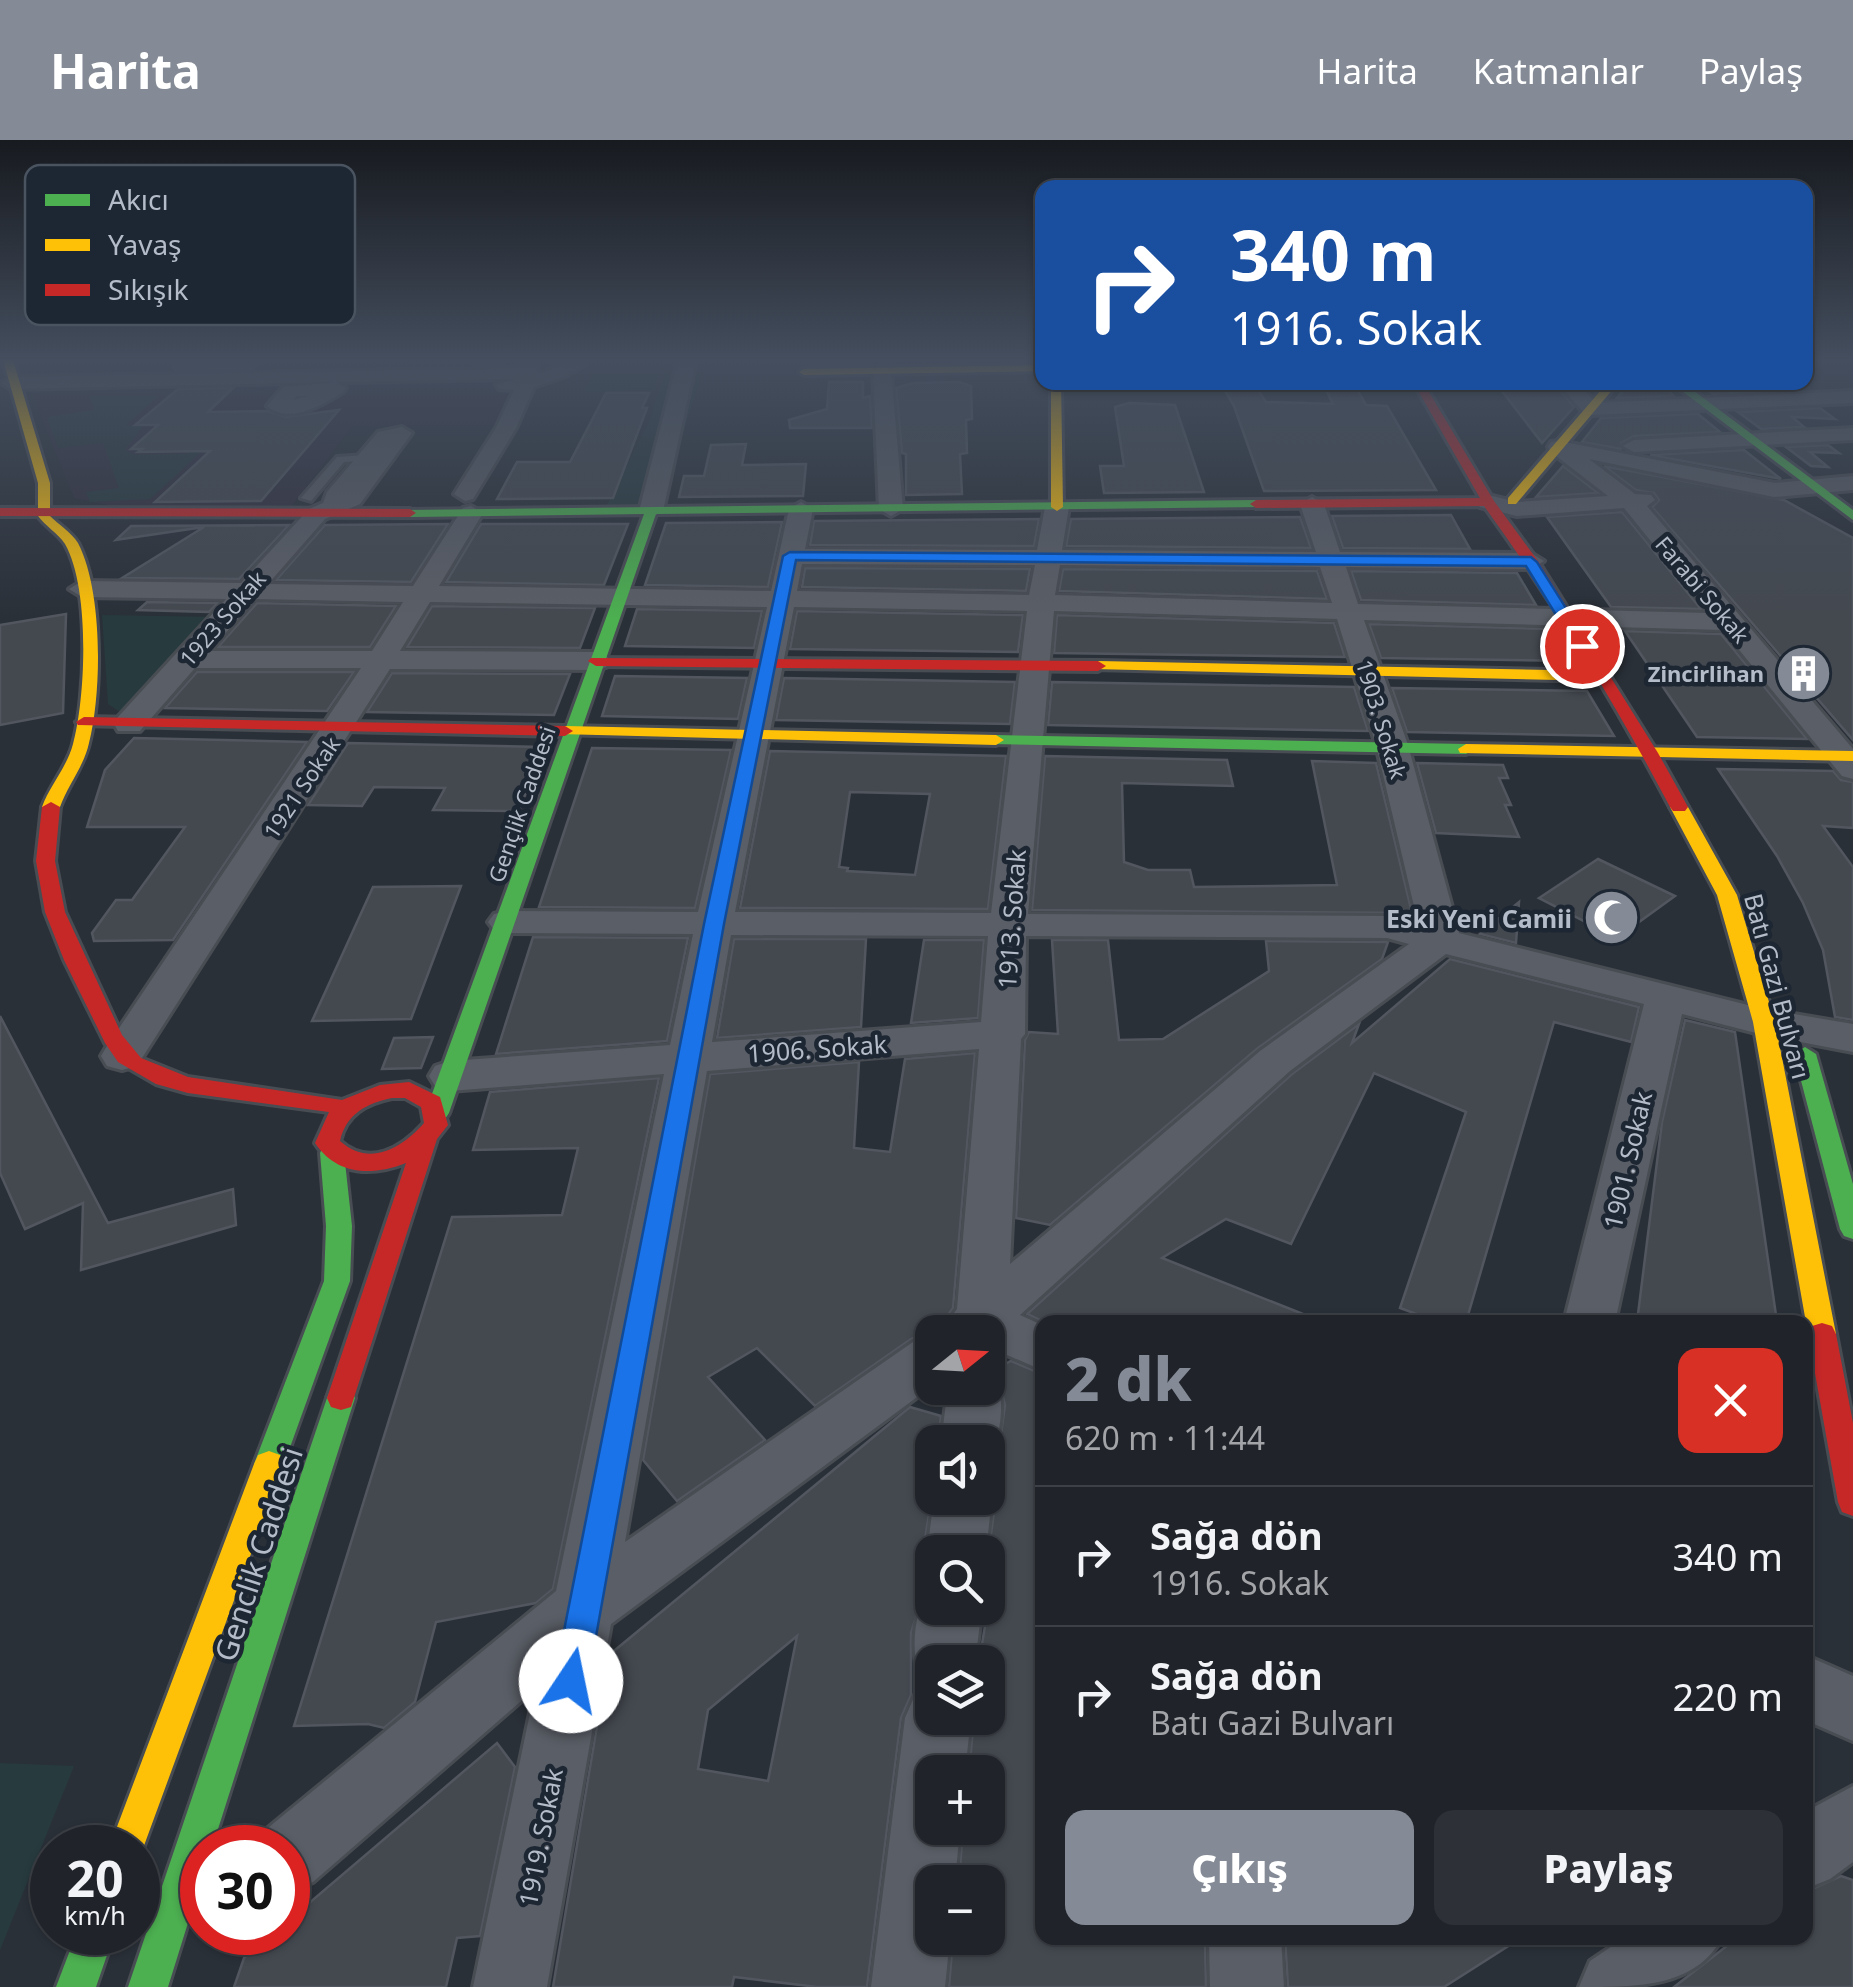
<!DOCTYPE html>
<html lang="tr">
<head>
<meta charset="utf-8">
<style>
	body { margin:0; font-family:"Noto Sans",sans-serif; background:#2d3036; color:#f1f3f6; height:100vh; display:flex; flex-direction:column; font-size:38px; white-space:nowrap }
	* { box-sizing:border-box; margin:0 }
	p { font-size:32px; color:#a2a4a8 }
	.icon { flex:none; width:55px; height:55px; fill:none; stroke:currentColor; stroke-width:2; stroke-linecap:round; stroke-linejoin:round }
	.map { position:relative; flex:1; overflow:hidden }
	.side { position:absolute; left:1035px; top:1175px; width:778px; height:630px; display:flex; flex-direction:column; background:#20242a; border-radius:20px; box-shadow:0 2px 8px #0004,0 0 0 2px #3d4147 }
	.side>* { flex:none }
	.guide { position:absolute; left:1035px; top:40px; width:778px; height:210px; border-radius:20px; box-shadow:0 2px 8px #0004,0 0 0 2px #3d4147; background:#1a4fa0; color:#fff; overflow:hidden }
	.needle { width:65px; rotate:72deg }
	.buttons { position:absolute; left:915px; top:1175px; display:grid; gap:20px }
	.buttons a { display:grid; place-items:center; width:90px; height:90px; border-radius:20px; background:#20242a; box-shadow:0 2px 8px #0004,0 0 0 2px #3d4147; font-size:50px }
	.speed { position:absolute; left:30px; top:1685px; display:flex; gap:20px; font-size:50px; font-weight:700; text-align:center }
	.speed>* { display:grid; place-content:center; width:130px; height:130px; border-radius:50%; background:#20242a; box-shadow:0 2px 8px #0004,0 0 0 2px #3d4147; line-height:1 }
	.speed small { font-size:25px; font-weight:400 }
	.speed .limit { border:15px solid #d22; background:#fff; color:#111 }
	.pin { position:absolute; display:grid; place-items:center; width:85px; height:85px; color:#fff; margin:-42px; border:5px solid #fff; border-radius:50%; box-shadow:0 2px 10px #0007 }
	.me { position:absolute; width:110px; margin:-55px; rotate:11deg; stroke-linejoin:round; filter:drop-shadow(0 0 8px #0008) }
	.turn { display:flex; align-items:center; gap:35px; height:210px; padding:0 30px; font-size:45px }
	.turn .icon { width:130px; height:130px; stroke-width:2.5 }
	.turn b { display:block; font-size:70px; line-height:85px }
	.round { display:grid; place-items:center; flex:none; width:105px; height:105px; border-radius:20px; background:#2d3036 }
	.head { display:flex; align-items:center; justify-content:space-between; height:170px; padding:0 30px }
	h1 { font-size:60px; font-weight:800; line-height:75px; color:#848b96 }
	.cta { display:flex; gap:20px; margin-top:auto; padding:20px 30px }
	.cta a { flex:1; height:115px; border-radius:20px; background:#848b96; color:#fff; font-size:40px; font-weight:800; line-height:115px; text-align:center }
	.cta a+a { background:#2d3036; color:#f1f3f6 }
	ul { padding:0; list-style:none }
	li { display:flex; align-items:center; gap:30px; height:140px; padding:0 30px; border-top:2px solid #3d4147 }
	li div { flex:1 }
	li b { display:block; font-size:38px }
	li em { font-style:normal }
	header { display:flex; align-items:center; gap:60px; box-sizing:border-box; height:140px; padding:0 50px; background:#848b96; color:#fff }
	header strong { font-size:48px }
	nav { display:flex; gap:55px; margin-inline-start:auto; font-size:35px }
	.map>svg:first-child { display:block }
</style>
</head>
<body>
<header>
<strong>Harita</strong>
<nav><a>Harita</a><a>Katmanlar</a><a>Paylaş</a></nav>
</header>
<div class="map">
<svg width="1853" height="1847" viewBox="0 0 1853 1847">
	<rect width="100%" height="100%" fill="#2a3038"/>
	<g fill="#31303e">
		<polygon points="34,220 295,220 289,226 36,231"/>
		<polygon points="523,228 496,285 352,286 291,367 117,367 74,358 26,239 277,230"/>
	</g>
	<g fill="#273a3e">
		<polygon points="668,220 707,220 658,369 605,369 649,282"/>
		<polygon points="660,232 655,251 584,252 592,233"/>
		<polygon points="90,256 158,256 126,285 143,286 125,310 134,315 188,314 217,287 228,287 150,359 90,362 86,352 119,348 103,303 58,308 47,277 94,270"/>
		<polygon points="102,475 216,477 126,576 108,564"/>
		<polygon points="0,1623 74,1626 0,1810"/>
	</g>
	<g fill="#444950" stroke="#52575f" stroke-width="2.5" fill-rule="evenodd">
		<polygon points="171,220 262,220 253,229 175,230"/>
		<polygon points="829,242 863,242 863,258 870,256 872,288 790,288 789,280 827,269"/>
		<polygon points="959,242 971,246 972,279 966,280 967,313 960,314 962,354 906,355 906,314 902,313 896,248 913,243"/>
		<polygon points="1220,242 1253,242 1266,262 1333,264 1322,242 1353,242 1366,265 1387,266 1436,350 1264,351 1234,266"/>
		<polygon points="1495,242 1554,242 1574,267 1542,303"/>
		<polygon points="1630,242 1659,242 1674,256 1617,258"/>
		<polygon points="1698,242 1785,242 1795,250 1713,254"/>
		<polygon points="233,248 208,272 268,271 286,277 339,270 261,361 155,362 210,311 138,312 142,309 131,309 158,285 135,285 178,249"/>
		<polygon points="606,253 649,253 642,268 647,268 613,358 497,359 517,322 570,322"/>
		<polygon points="1129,263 1175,265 1204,352 1104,353 1100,326 1124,326 1115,267"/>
		<polygon points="1820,268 1835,279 1792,277 1804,287 1761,289 1738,272"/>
		<polygon points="1698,274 1720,292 1634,296 1621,303 1621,309 1582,302 1601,278"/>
		<polygon points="746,304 742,325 806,324 803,356 679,357 684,336 704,336 711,305"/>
		<polygon points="1828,305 1839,313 1810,312 1828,327 1811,326 1786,307"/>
		<polygon points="1744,310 1781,339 1650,315"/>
		<polygon points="1563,326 1598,353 1536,357"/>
		<polygon points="1604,326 1784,360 1853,398 1853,600 1652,367 1659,360 1654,353 1636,350"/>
		<polygon points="1622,372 1701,469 1611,467 1547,377"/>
		<polygon points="1451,375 1470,409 1343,408 1332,376"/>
		<polygon points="1300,377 1311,408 1066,406 1071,379"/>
		<polygon points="1039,379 1034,406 810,405 814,381"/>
		<polygon points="782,382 768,447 645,445 666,383"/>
		<polygon points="448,384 411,442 276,440 325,385"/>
		<polygon points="481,384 628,384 604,445 446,442"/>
		<polygon points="289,385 239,439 122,438 204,387 116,400 131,386"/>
		<polygon points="805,428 1030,429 1026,451 802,447"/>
		<polygon points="1063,429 1317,431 1327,459 1059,451"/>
		<polygon points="1351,431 1517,433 1536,465 1361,460"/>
		<polygon points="147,462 218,463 209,472 138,470"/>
		<polygon points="257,463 396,466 370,507 218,507"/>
		<polygon points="432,466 595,468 580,508 407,507"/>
		<polygon points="637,469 762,471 754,508 625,506"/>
		<polygon points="797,471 1023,475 1018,512 790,509"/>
		<polygon points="66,474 63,573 0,585 0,485"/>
		<polygon points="1057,475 1334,483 1345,517 1054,513"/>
		<polygon points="1369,484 1551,489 1570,521 1381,518"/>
		<polygon points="1625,491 1721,494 1807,599 1697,597"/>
		<polygon points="197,532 354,532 327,571 165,568"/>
		<polygon points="392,533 570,534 554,575 367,572"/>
		<polygon points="615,536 747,538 738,579 602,576"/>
		<polygon points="784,538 1015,542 1010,584 776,580"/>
		<polygon points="1052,542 1354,547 1368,591 1048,585"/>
		<polygon points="1392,548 1587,551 1614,596 1407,592"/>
		<polygon points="134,598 307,602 173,800 94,801 92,793 116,760 132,760 185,687 87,687 105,630"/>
		<polygon points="348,603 543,607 519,671 433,670 445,648 374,647 362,666 308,665"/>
		<polygon points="592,608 731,610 695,768 539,767"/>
		<path d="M770,611L1006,616L988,769L740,768ZM850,652L930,654L915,735L847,731L848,728L839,727Z"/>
		<polygon points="1045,616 1227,620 1233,646 1122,643 1124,722 1148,730 1190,730 1194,747 1337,745 1312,621 1376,623 1412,773 1032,770"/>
		<polygon points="1417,623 1503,625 1508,638 1499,638 1511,665 1505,665 1519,697 1436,693"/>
		<polygon points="1718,629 1833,631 1841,640 1853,642 1853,688 1823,686 1853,727 1853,880 1835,877 1823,810 1803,763 1777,716"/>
		<polygon points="1598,719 1675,756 1617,798 1539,758"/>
		<polygon points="461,746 411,879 312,881 373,747"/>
		<polygon points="1519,762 1516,803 1480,794"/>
		<polygon points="533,797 688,798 667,901 496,914"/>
		<polygon points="734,799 866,799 861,887 717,898"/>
		<polygon points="924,800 984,800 978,878 911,883"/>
		<polygon points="1052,800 1108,800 1119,900 1163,899 1269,831 1266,801 1388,802 1382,819 1258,908 1050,1085 1016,1078 1025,900 1029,892 1058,894"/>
		<polygon points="1450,819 1639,867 1631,902 1554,882 1466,1182 1438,1182 1400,1168 1466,972 1374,933 1291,1104 1226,1079 1162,1118 1323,1182 1044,1182 1027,1174 1292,934 1359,884 1352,903"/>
		<polygon points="0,876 108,1083 233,1049 236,1085 81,1130 83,1063 25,1089 0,1033"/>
		<polygon points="1685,880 1735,892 1777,1182 1637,1182 1662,982"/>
		<polygon points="433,897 421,928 382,929 394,898"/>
		<polygon points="975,913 953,1168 940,1186 911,1199 815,1266 757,1208 708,1237 765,1300 677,1361 643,1320 710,934 859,922 854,1008 890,1012 905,919"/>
		<polygon points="659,938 553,1449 536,1463 436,1482 415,1562 384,1588 368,1584 294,1586 452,1077 562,1075 578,1008 473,1010 490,952"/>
		<polygon points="1011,1221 1042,1234 1042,1798 1205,1798 1206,1847 949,1847 953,1798 988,1798 988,1742 959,1742 963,1688 988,1688 988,1632 969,1632 974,1578 988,1578 988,1522 979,1522 988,1468 988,1415 996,1358 988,1346 988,1323 1000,1301 1005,1265 996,1229"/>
		<path d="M910,1267L941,1276L938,1302H932V1355L923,1412L928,1423L924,1451L911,1493V1555L901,1578L867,1847H817L734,1837L732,1847H553L609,1515ZM797,1496L768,1641L698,1629L708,1570Z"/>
		<polygon points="497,1603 515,1627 480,1796 457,1798 446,1847 234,1847 244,1818 274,1792 288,1792 288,1781"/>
		<polygon points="1841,1736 1853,1740 1853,1847 1674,1847 1737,1798 1807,1798 1805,1752"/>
		<polygon points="1285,1798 1521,1798 1444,1847 1288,1847"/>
	</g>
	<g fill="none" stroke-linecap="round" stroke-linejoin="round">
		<defs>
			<polygon id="lane" points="367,315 371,320 344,322 311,361 301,358 337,317"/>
			<g id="street">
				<path d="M519,220H535L539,234L563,224L561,220H583L586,224L566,236L534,247L516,288L473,359L465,361L454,354L496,288L514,250L499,249L496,245L515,239L337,242L346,248L343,252C322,265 290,285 267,266L283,247L335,242L11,249L1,243L11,237L518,228ZM296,256H309L293,260Z"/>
				<polygon points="678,220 696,220 663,371 651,378 639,371"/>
				<polygon points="882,225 891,231 903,369 891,376 879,369 873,231"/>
				<polygon points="1557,242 1577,242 1596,263 1853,251 1853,263 1591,275 1584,273"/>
				<path d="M402,287L412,293L360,364L325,379L268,444L413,446L463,368L471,366L483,373L439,446L771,451L789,369L801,362L813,369L805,409L1037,410L1045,367L1057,360L1069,367L1062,410L1316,412L1300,364L1312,357L1324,364L1340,412L1531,413L1544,421L1531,429L1346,427L1358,464L1709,473L1624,368L1517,376L1480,367L1476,362L1488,355L1517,362L1608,356L1551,312L1548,307L1551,302L1559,301L1775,343L1853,336V350L1774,357L1589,319L1635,354L1651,355L1655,360L1647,366L1853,609V639L1842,636L1723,490L1364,480L1408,605L1459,793L1764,869L1853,884V912L1764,895L1682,874L1615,1182H1564L1644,864L1446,814L1290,931L1020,1175L1042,1185V1230L993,1209L988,1211V1192H940L957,1169L979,909L707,931L625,1402L913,1202L932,1195V1246L611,1484L547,1847H473L535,1549L313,1742L288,1752V1708H257L263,1692L556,1451L664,934L450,951L435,946L429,936L435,926L450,921L670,905L693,794L507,793L494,790L488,782L494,774L507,771L698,772L767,467L430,462L400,511L596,512L606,515L610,521L606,527L596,530L390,529L137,926L122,930L107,926L101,916L107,906L361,528H195L140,591H118L114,584L118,577L226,459L82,457L69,449L82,441L241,443L309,369L323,363L327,352L378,292ZM802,424L1035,425L1029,455L797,451ZM1060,425L1320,427L1332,463L1055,455ZM255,459L403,462L372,511H210ZM794,467L1027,471L991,773L735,772ZM1054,471L1337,479L1376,605L1418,783L1387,776L1028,774ZM731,795L988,796L981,882L712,902ZM1026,796L1387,798L1409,804L1260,911L1010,1124L1021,899L1025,894Z"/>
				<polygon points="1853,288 1853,300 1634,312 1623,306 1634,300"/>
				<path d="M988,1230L994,1232C1006,1257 1002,1296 988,1320V1302H941L948,1248H988Z"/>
				<polygon points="988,1349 992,1358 986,1412 932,1412 932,1424 927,1412 934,1358 988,1358"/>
				<path d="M932,1446V1468H982L975,1522H932V1578H971L965,1632H932V1688H960L955,1742H932V1798H950L945,1847H871L905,1578L915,1555L931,1548L922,1544C910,1516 912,1470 932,1446Z"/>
				<polygon points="1805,1515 1853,1536 1853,1601 1805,1580"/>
				<polygon points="1853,1646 1853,1722 1830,1739 1805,1749 1805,1672"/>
				<polygon points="1209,1798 1281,1798 1284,1847 1210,1847"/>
				<path d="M1624,1798H1722C1695,1847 1639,1847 1579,1847L1590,1821Z"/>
			</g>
			<g id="fast">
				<polygon points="1670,242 1682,242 1853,370 1853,380"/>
				<polygon points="1256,360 1262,364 1260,367 656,374 449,973 445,979 429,979 425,973 644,374 410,377 406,376 406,370"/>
				<polygon points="996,595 1466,604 1474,609 1466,614 990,604 988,600"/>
				<polygon points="1805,907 1816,914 1853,1044 1853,1099 1844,1096 1840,1089 1794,914"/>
				<polygon points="332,1004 341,1007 344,1013 352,1086 350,1141 284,1324 280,1333 269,1337 258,1333 254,1324 324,1141 326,1086 320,1013 323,1007"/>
				<polygon points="341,1246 351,1249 355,1258 212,1708 202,1708 202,1738 168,1847 128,1847 327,1258 331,1249"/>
				<polygon points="77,1792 115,1792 96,1847 56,1847"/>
			</g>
			<g id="slow">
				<path d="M3,220H13L50,343V376C59,385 71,392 78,403C103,451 102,552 89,603C84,626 68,645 60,667L51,672L42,667C50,645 67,627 73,604C86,556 90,448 65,404C58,393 45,386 38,376V343Z"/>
				<polygon points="1042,225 1042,231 804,235 799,232 804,229"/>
				<polygon points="1051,242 1061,242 1063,367 1057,371 1051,367"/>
				<polygon points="1608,242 1619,242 1516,364 1508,364 1508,358"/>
				<polygon points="1098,521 1603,531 1611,536 1603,541 1093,529 1090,526"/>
				<polygon points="565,586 996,595 1004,600 996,605 559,594 557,591"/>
				<polygon points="1466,604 1853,611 1853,621 1460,613 1458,609"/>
				<polygon points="1679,662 1688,667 1737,755 1775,882 1836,1194 1832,1202 1822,1205 1812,1202 1808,1194 1753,882 1717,755 1670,667"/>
				<polygon points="269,1311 280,1315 284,1324 138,1722 138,1708 109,1708 254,1324 258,1315"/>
			</g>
			<g id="jam">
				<path d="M1413,242H1423L1494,361L1538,421L1658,613L1688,667L1685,671H1673L1670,667C1615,563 1553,461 1484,366L1256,368L1250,364L1256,360L1480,358Z"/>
				<polygon points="0,368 410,369 416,373 410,377 0,376"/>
				<polygon points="591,518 1098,521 1106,526 1098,531 596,526 588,521"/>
				<polygon points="84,577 565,586 573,591 565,596 78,585 76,582"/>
				<path d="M51,662L60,667L55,721L65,772L122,895L141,918L188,937L342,960L380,945L409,942L440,957L448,985L437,999L351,1267L341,1270L331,1267L327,1258L406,1023C373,1036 337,1036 315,1003L329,972L188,953L156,944L118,922L105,903L64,820L45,772L36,721L42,667ZM392,958H405L421,967L424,983C401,1009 369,1027 340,1001C346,974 367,963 392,958Z"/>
				<polygon points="1822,1183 1832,1186 1836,1194 1853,1283 1853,1376 1842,1372 1838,1362 1808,1194 1812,1186"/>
			</g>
		</defs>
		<use href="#lane" stroke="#484c53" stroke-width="6"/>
		<use href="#street" stroke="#484c53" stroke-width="6"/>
		<use href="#fast" stroke="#484c53" stroke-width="6"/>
		<use href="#slow" stroke="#484c53" stroke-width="6"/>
		<use href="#jam" stroke="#484c53" stroke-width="6"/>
		<use href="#lane" fill="#5a5e66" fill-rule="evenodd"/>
		<use href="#street" fill="#5a5e66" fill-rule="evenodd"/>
		<use href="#fast" fill="#4caf50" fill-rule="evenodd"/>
		<use href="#slow" fill="#ffc107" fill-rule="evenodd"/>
		<use href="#jam" fill="#c62828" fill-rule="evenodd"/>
	</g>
	<linearGradient id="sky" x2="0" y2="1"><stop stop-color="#171a1f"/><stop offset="0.46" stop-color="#444e5e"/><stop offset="1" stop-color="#444e5e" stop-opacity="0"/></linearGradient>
	<rect width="1853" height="478" fill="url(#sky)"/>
	<polygon fill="#1a73e8" stroke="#114b97" stroke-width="2.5" points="790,412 1531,417 1537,422 1590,506 1577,509 1526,426 796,420 724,784 588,1541 583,1553 571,1558 559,1553 554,1541 704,784 783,416"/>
	<defs>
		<symbol id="building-disc" viewBox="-11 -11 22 22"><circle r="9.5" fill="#848b96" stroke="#1d2633"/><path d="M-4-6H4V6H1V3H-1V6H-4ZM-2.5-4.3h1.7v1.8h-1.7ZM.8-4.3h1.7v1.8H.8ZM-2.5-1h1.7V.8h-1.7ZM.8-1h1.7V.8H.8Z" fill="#fff"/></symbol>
		<symbol id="mosque-disc" viewBox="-11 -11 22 22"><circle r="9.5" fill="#848b96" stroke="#1d2633"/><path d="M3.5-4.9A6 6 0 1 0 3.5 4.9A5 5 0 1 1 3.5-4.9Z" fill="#fff"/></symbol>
	</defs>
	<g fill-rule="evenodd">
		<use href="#building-disc" x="1772" y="502" width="63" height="63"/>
		<use href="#mosque-disc" x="1580" y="746" width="63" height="63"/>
	</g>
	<g text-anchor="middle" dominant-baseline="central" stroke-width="9" stroke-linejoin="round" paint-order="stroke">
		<g font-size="22" fill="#b4bcc9" stroke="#1d2633">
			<text transform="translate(1703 449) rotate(50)">Farabi Sokak</text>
			<text transform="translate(222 478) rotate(-49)">1923 Sokak</text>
			<text transform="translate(1382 579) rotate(73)">1903. Sokak</text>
			<text transform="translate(301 647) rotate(-56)">1921 Sokak</text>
			<text transform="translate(521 664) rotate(-71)">Gençlik Caddesi</text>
		</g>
		<g font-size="22" font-weight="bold" fill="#b4bcc9" stroke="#1d2633" text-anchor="end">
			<text x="1764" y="533">Zincirlihan</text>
		</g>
		<g font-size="25" font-weight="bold" fill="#b4bcc9" stroke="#1d2633" text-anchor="end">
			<text x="1572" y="778">Eski Yeni Camii</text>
		</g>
		<g font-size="25" fill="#b4bcc9" stroke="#1d2633">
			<text transform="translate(1011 779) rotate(-86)">1913. Sokak</text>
			<text transform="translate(1778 846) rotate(75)">Batı Gazi Bulvarı</text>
			<text transform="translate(817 908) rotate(-4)">1906. Sokak</text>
			<text transform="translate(1627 1020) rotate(-77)">1901. Sokak</text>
			<text transform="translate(540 1697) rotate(-79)">1919. Sokak</text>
		</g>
		<g font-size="30" fill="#b4bcc9" stroke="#1d2633">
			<text transform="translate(258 1414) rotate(-72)">Genclik Caddesi</text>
		</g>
	</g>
	<rect x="25" y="25" width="330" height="160" rx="15" fill="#1d2633" stroke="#4a5360" stroke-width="2.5"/>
	<rect x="45" y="54" width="45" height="12" fill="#4caf50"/>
	<rect x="45" y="99" width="45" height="12" fill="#ffc107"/>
	<rect x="45" y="144" width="45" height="12" fill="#c62828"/>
	<g font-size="28" fill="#b4bcc9">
		<text x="108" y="70">Akıcı</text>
		<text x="108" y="115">Yavaş</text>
		<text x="108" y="160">Sıkışık</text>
	</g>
</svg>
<div class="buttons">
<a><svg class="needle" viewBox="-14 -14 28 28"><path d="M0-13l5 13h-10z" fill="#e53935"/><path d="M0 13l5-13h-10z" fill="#a2a4a8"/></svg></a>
<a><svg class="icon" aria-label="sound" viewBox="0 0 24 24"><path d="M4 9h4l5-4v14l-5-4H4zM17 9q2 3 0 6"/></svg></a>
<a><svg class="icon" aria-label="search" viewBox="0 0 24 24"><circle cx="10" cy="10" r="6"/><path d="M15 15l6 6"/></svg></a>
<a><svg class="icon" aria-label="layers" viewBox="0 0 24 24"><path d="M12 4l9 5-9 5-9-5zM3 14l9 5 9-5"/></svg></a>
<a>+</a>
<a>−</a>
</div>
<div class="speed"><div>20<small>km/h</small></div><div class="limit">30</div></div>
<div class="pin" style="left:1582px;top:506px;background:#d93025"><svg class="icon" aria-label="arrive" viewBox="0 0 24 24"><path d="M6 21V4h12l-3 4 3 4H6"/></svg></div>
<svg class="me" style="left:571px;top:1541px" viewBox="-20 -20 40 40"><circle r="19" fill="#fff"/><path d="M0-13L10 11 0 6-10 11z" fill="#1a73e8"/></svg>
<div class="guide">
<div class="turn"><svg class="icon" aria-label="right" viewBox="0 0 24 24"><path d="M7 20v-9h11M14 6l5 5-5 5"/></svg><div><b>340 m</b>1916. Sokak</div></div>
</div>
<section class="side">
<div class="head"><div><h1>2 dk</h1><p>620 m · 11:44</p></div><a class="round" style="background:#d93025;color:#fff"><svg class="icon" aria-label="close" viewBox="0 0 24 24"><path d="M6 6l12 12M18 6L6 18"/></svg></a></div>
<ul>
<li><svg class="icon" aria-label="right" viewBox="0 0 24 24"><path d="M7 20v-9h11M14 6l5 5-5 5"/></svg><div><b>Sağa dön</b><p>1916. Sokak</p></div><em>340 m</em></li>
<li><svg class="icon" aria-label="right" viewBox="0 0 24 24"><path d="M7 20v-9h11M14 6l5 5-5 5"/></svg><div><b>Sağa dön</b><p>Batı Gazi Bulvarı</p></div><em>220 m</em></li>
</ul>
<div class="cta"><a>Çıkış</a><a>Paylaş</a></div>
</section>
</div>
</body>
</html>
